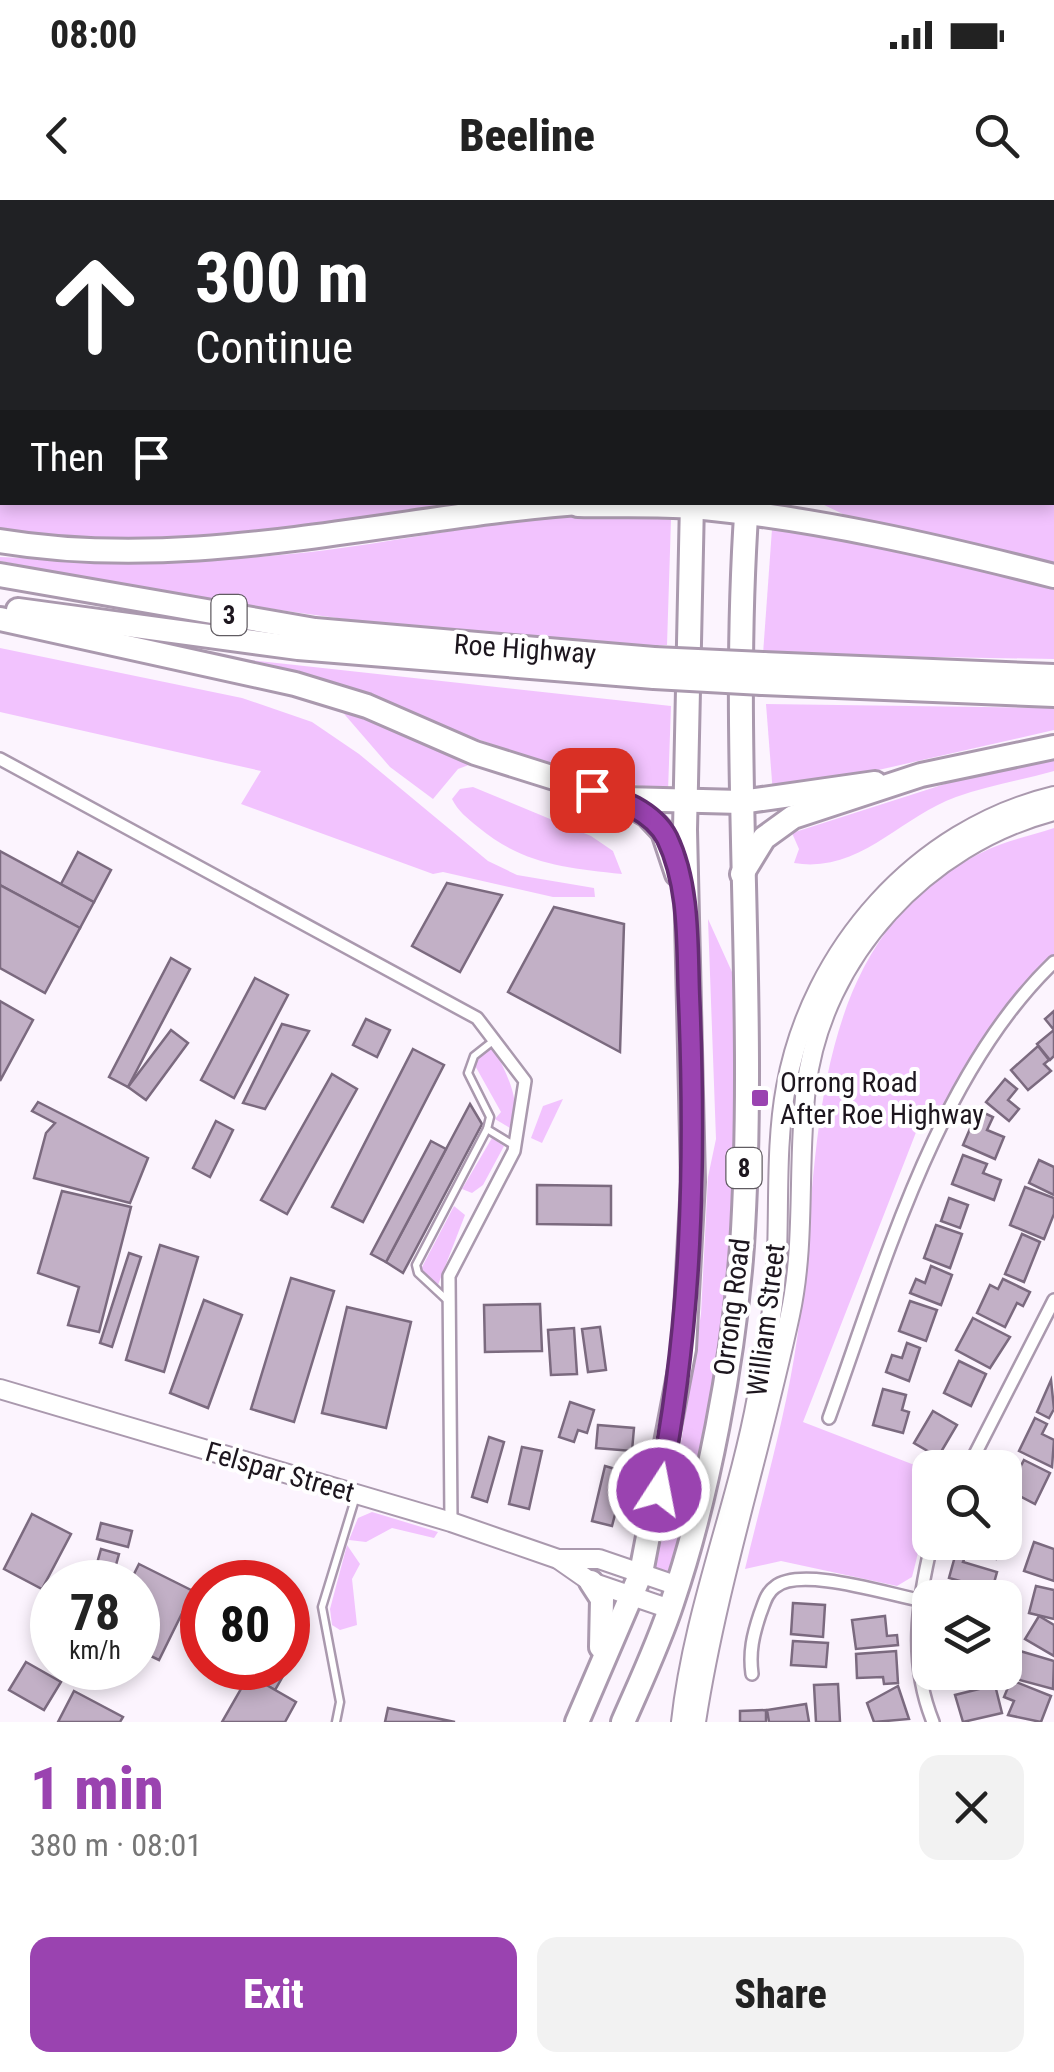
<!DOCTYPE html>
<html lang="en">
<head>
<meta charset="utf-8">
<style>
	body { margin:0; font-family:"Roboto Condensed",sans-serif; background:#f2f2f2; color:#222; height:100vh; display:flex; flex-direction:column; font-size:38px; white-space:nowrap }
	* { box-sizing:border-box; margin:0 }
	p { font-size:32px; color:#767676 }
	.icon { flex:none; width:55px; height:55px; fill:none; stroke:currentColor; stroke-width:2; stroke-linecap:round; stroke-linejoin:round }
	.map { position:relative; height:1522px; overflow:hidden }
	.side { display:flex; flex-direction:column; background:#fff; flex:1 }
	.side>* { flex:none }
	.banner { position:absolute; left:0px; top:0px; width:1055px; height:305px; box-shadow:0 5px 15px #0003; background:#202124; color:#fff; overflow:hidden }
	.buttons { position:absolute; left:912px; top:1250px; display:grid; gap:20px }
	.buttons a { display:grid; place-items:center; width:110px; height:110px; border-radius:20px; background:#fff; box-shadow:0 5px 15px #0003; font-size:50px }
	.speed { position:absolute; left:30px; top:1360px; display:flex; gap:20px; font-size:50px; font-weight:700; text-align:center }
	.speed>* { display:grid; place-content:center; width:130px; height:130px; border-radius:50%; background:#fff; box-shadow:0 5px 15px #0003; line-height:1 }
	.speed small { font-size:25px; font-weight:400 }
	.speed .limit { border:15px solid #d22; background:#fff; color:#111 }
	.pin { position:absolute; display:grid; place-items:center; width:85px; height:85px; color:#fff; margin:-42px; border-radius:20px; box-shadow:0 5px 15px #0006 }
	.me { position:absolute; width:110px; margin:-55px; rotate:11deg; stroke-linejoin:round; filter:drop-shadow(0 0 8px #0008) }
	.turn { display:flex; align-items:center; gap:35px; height:210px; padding:0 30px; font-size:45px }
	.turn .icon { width:130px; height:130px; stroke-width:2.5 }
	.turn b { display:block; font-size:70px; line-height:85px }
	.then { display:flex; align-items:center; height:95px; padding:0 30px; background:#0003; gap:20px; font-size:38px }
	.round { display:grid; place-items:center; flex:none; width:105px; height:105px; border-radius:20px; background:#f2f2f2 }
	.summary { display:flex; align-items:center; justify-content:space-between; height:170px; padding:0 30px }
	h1 { font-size:60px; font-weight:800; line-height:75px; color:#9a43b0 }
	.button { display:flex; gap:20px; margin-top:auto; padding:20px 30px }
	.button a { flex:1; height:115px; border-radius:20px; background:#9a43b0; color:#fff; font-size:40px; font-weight:800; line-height:115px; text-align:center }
	.button a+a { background:#f2f2f2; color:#222 }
	.status { display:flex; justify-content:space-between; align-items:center; height:70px; padding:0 50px; background:#fff; direction:ltr }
	.status svg { height:28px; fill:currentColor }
	header { display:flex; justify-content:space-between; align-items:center; height:130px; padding:0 30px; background:#fff; font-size:45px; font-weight:800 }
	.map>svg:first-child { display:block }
</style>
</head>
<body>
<div class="status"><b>08:00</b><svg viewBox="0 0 49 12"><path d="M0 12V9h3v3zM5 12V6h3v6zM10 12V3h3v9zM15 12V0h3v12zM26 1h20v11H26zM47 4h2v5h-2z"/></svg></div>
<header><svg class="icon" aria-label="back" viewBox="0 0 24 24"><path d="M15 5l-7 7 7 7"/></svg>Beeline<svg class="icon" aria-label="search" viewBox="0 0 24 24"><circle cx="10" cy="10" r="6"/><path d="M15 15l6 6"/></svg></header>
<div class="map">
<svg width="1054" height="1522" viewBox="0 0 1054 1522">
	<rect width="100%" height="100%" fill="#fcf4fe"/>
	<g fill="#f2c3fe">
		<polygon points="0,0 694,0 2,2 2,232"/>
		<polygon points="790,0 1054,0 1054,363 847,316 820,303 1052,302 1052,2"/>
		<polygon points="0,245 2,302 592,303 240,347 0,341"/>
		<path d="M605,312L671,320L667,445C601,450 535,440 469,433C311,418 155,392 0,361V357C109,362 218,364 327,350C420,338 511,318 605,312Z"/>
		<polygon points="772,329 839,334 1054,386 1054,459 763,454"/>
		<polygon points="0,448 242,498 312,522 359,554 488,661 517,675 594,688 595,697 553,697 443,672 433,674 241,604 261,571 0,512"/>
		<polygon points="184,453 671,506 668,591 566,571 326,484"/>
		<polygon points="766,504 1054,508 1054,530 773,594"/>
		<polygon points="339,508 474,563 458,569 433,599 390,567"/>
		<path d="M1054,558V571C1022,580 987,586 956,597C900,617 859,674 794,663L799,649L792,633L970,576Z"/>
		<path d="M473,587L591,636L613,651L622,674C566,668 522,664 478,627C467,618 458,611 452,599L460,589Z"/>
		<path d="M1054,628V762L949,908L922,917L803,1222L930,1271C927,1308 922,1340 912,1377L897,1386L781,1361L745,1369C763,1293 786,1216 797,1139C823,965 796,738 989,649C1009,640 1033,635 1054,628Z"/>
		<polygon points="708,719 732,772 738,807 736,1043 717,1186 671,1376 652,1366 679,1256 701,1114 708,977 716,939"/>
		<path d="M493,846C505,872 524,902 510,928L495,919L501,912L473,862Z"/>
		<polygon points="563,899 542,943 531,938 543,906"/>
		<polygon points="492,938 504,946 483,985 472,993 462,989"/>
		<polygon points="454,1006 465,1015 438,1085 421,1069"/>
		<polygon points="372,1312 438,1332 434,1338 392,1328 366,1342 349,1340 358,1318"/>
		<polygon points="347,1345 360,1364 352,1379 357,1425 340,1430 332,1425 330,1409"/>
	</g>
	<g fill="#c2b0c6" stroke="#7b6a7f" stroke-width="2.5">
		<polygon points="0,651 94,702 80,728 0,685"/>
		<polygon points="78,652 111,670 94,702 61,684"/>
		<polygon points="447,683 502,695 460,772 412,746"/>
		<polygon points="0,685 80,728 45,793 0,768"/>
		<polygon points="554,707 624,724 620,852 508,792"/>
		<polygon points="171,758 190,769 128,887 109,877"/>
		<polygon points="255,778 288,795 234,898 201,880"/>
		<polygon points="0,801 33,820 0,881"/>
		<polygon points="1054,811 1054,856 1050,860 1037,844 1054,830 1045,819"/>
		<polygon points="366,819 390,830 377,857 353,845"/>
		<polygon points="282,824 309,831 265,909 243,903"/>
		<polygon points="171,830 188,843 146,900 128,887"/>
		<polygon points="1038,846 1049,860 1044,864 1051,871 1028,890 1011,870"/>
		<polygon points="413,849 444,865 363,1022 332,1007"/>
		<polygon points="332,874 357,889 287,1014 261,1000"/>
		<polygon points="1005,879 1017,889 1008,900 1019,909 1009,921 986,902"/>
		<polygon points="38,902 148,958 130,1003 34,978 46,933 55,923 32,911"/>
		<polygon points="470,904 482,924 403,1073 386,1062"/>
		<polygon points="978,910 993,917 987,930 1004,937 995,959 963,945"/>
		<polygon points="216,921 233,930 210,977 193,968"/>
		<polygon points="431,941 446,949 386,1062 371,1054"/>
		<polygon points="963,955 987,964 983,973 1001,980 994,1000 952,984"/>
		<polygon points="1039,960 1054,967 1054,995 1029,983"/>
		<polygon points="537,985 611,986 611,1025 537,1024"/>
		<polygon points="1025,987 1054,998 1054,1014 1044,1039 1010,1025"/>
		<polygon points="62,991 131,1007 99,1132 68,1125 79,1087 38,1073"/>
		<polygon points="949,998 968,1005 960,1028 941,1021"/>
		<polygon points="936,1025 962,1034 950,1068 924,1058"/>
		<polygon points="1022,1034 1040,1042 1024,1082 1005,1074"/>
		<polygon points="160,1045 198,1057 164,1172 126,1160"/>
		<polygon points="129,1053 141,1057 112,1147 100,1143"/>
		<polygon points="931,1066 952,1075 941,1105 910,1093 916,1079 925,1083"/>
		<polygon points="291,1078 334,1091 294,1222 251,1209"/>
		<polygon points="1003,1079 1030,1092 1023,1106 1017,1103 1005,1127 977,1113 990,1085 998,1089"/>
		<polygon points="204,1100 242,1115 208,1208 170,1193"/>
		<polygon points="910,1101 937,1110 926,1141 899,1131"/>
		<polygon points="540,1104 542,1151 485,1152 484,1105"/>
		<polygon points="347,1107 411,1122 386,1228 322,1213"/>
		<polygon points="973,1118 1010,1137 990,1168 956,1150"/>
		<polygon points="600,1127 606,1170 588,1172 582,1129"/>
		<polygon points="574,1128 577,1174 551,1175 548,1130"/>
		<polygon points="907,1143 920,1148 909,1181 886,1172 892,1155 902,1158"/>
		<polygon points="959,1161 986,1174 971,1206 944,1193"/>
		<polygon points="1051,1180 1054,1209 1049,1218 1037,1212"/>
		<polygon points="883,1189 906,1195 902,1210 909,1212 903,1233 873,1225"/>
		<polygon points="570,1202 594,1210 587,1233 578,1230 574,1242 559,1237"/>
		<polygon points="933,1211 957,1225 938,1257 914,1243"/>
		<polygon points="1035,1218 1047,1224 1042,1234 1054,1240 1052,1267 1019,1251"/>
		<polygon points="598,1225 634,1228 632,1251 596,1248"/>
		<polygon points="489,1237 504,1242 487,1302 472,1297"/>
		<polygon points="522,1247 542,1251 529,1309 509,1304"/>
		<polygon points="1024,1260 1050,1273 1035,1304 1012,1292 1009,1298 1005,1296 1005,1275 1014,1279"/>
		<polygon points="605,1266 626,1272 612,1326 592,1321"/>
		<polygon points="1005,1304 1019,1311 1008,1333 1005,1332"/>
		<polygon points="32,1314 71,1334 42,1389 4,1369"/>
		<polygon points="101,1323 132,1331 128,1347 97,1339"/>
		<polygon points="967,1342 1002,1342 996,1359 965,1348"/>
		<polygon points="1034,1342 1054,1349 1054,1381 1024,1371"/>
		<polygon points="101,1349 119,1354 114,1372 96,1367"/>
		<polygon points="957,1349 967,1352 963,1362 997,1372 992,1390 949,1378"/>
		<polygon points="139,1364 193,1391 159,1460 138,1450 138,1382 130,1382"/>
		<polygon points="949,1385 983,1394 983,1398 946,1398"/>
		<polygon points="1036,1386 1054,1390 1054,1419 1029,1413"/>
		<polygon points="793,1403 825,1405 823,1437 791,1434"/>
		<polygon points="885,1416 887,1436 897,1435 898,1445 856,1449 852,1420"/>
		<polygon points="1039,1416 1054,1425 1054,1456 1025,1439"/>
		<polygon points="793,1441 828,1443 826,1467 791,1465"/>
		<polygon points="896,1451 898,1483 884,1484 883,1477 857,1478 856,1454"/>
		<polygon points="1020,1451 1054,1461 1053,1489 1012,1478"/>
		<polygon points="26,1462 61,1482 44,1510 9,1490"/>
		<polygon points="254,1468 285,1468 287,1469 275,1490 249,1475"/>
		<polygon points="946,1472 982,1472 983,1482 946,1484"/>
		<polygon points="249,1475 296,1502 285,1522 222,1522"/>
		<polygon points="1011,1480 1051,1496 1041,1522 1008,1515 1014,1501 1004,1497"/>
		<polygon points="838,1484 840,1522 816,1522 814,1485"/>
		<polygon points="995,1485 1002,1513 963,1522 955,1495"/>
		<polygon points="898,1486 909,1519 874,1522 867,1503"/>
		<polygon points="74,1491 123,1517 120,1522 58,1522"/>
		<polygon points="806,1504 809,1522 769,1522 767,1510"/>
		<polygon points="388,1508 455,1522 385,1522"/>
		<polygon points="766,1510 766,1522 740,1522 740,1511"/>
	</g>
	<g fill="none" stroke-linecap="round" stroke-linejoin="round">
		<defs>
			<g id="lane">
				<polyline points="0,232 2,232"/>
				<polyline points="487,929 515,946"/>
				<polyline points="448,1101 418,1073 416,1065 487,929 490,917 468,873 474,856 493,841"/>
				<polyline points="336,1522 340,1502 322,1407 356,1296"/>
			</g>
			<g id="street">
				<polyline points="0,559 477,818 525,881 514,951 449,1076 451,1322"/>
				<path d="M829,1218C883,1069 937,874 1054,762"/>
				<polyline points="970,1264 1054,1100"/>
				<path d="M932,1342C917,1403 909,1463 933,1522"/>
				<path d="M752,1474C749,1452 753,1435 760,1414C764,1404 766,1393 775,1387C800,1366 887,1394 919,1400"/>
			</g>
			<g id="secondary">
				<polyline points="0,1189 451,1322 558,1359 591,1382 670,1409"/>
				<polyline points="558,1359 599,1359 678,1386"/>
			</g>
			<g id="primary">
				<path d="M681,1522C693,1411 737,1306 757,1197C765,1149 776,1102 777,1054C779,999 776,941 786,887C811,749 917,629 1054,596"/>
				<path d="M696,1522C717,1385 761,1251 790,1115C806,1041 797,964 806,888C822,756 927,644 1054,611"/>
			</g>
			<g id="highway">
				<polyline points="737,2 738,0"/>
				<polyline points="766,2 767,0"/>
				<path d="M578,305C616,306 655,304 693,307C815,318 936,346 1054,376"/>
				<path d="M0,341C200,374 393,315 592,302"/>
				<polyline points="0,375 315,430 654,459"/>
				<polyline points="18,410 298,448 654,477"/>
				<polyline points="0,419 295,484 367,506 475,553 618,598 647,615 663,632 677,674"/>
				<polyline points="763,464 1054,476"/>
				<polyline points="762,483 1054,495"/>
				<polyline points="624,599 741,602 875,583"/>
				<polyline points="742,674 764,638 793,617 921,575 1054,547"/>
				<polyline points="591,1382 602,1399 601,1447"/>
				<polyline points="577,1522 641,1373 684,1149 693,982 685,630 692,302"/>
				<path d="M623,1522C640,1483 659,1443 672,1403C708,1297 734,1157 742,1046C758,799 729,550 747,302"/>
			</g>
		</defs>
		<use href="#lane" stroke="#aa99ae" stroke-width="11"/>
		<use href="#street" stroke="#aa99ae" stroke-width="16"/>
		<use href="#secondary" stroke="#aa99ae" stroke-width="22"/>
		<use href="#primary" stroke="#aa99ae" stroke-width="22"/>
		<use href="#highway" stroke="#aa99ae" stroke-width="28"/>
		<use href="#lane" stroke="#fff" stroke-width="6"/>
		<use href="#street" stroke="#fff" stroke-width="11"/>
		<use href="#secondary" stroke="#fff" stroke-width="18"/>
		<use href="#primary" stroke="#fff" stroke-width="18"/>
		<use href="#highway" stroke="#fff" stroke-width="22"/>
		<defs>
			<g id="highway-bridge">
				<polyline points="654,459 763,464"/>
				<polyline points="654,477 762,483"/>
			</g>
		</defs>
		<use href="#highway-bridge" stroke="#aa99ae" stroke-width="28" stroke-linecap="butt"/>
		<use href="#highway-bridge" stroke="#fff" stroke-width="22"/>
	</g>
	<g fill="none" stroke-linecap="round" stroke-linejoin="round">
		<defs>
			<path id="route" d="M592,590C619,599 653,611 667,638C690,686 687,745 689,796C696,963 692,1126 659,1290"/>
		</defs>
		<use href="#route" stroke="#642c72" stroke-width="25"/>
		<use href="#route" stroke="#9a43b0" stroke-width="18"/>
	</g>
	<rect fill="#9a43b0" stroke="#fff" stroke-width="4" x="750" y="888" width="20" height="20" rx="5"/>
	<g text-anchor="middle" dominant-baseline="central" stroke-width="8" stroke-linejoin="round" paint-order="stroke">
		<g fill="#fff" stroke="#615c62" stroke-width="2.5">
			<rect x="211.5" y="395" width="35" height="40" rx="8"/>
			<rect x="726.5" y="948" width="35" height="40" rx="8"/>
		</g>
		<g font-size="25" font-weight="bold" fill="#1d161e">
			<text x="229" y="415">3</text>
			<text x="744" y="968">8</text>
		</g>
		<g font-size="28" fill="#1d161e" stroke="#fff">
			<text transform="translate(525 449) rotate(4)">Roe Highway</text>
			<text transform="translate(732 1107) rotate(-83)">Orrong Road</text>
			<text transform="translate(766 1120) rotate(-83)">William Street</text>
			<text transform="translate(280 1272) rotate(16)">Felspar Street</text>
		</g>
		<g font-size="28" fill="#1d161e" stroke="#fff" text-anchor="start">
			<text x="780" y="882">Orrong Road<tspan x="780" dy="32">After Roe Highway</tspan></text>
		</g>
	</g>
</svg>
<div class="buttons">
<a><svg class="icon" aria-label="search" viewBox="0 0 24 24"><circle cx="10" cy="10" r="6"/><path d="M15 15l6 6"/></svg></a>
<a><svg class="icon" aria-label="layers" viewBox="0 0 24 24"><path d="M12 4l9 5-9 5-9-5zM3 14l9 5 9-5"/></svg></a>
</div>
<div class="speed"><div>78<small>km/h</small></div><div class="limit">80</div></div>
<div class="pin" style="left:592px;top:590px;background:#d93025"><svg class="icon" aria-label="arrive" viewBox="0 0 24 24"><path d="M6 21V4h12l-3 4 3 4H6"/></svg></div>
<svg class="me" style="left:659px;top:1290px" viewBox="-20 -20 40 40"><circle r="17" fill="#9a43b0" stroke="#fff" stroke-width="3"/><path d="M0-11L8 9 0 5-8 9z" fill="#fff"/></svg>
<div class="banner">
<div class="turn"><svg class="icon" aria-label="ahead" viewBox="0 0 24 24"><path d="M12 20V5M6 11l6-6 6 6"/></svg><div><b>300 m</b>Continue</div></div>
<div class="then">Then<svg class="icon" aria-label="arrive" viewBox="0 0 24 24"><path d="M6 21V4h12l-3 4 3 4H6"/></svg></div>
</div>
</div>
<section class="side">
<div class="summary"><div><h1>1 min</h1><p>380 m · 08:01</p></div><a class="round"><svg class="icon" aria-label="close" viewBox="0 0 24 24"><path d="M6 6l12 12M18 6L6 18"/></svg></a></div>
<div class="button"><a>Exit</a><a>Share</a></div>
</section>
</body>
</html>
